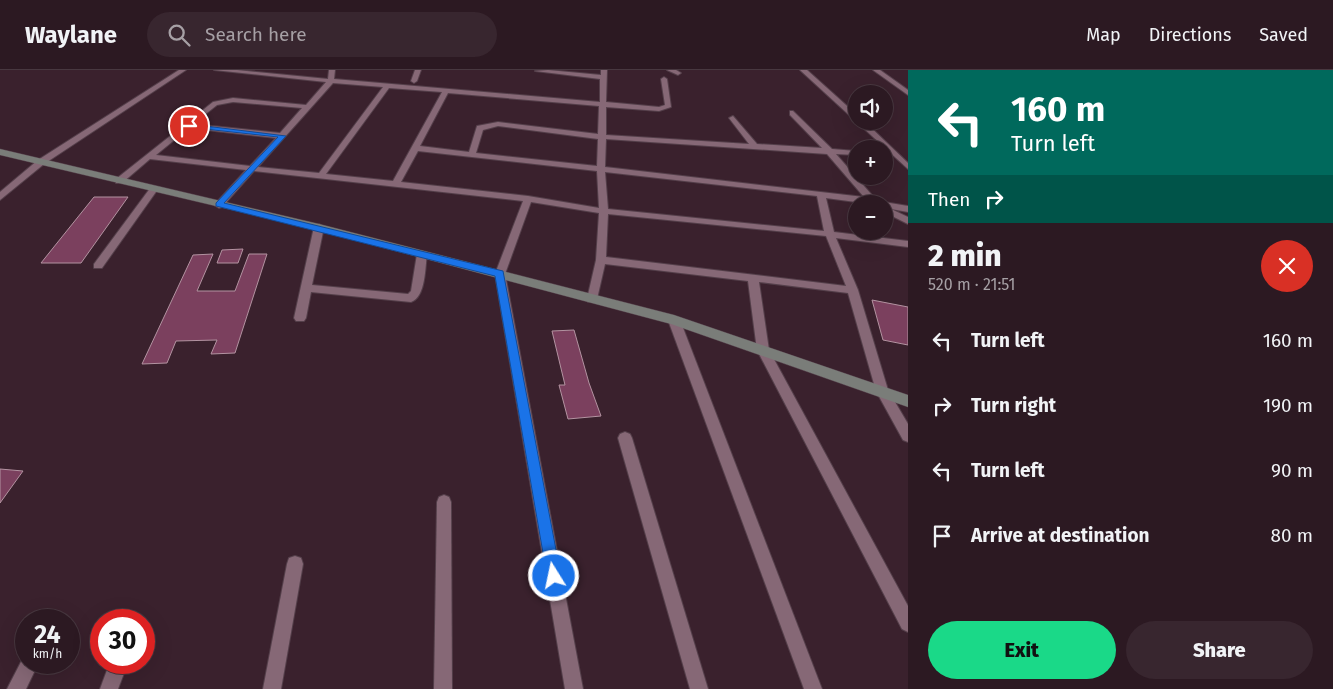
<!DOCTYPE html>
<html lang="en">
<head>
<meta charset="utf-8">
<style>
	body { margin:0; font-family:"Fira Sans",sans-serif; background:#38262f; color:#f1f3f6; height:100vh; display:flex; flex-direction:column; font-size:19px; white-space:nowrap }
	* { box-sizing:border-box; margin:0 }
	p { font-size:16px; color:#a6a0a5 }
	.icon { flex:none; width:28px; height:28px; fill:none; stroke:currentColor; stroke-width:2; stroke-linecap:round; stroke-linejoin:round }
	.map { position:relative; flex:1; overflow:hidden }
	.details { display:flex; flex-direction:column; background:#2c1922; width:425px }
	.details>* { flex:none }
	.guide { background:#00695c; color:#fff; overflow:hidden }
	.fabs { position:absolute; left:848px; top:15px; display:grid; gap:10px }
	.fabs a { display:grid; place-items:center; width:45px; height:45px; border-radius:50%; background:#2c1922; box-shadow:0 5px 20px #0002,0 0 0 1px #483840; font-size:25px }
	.speed { position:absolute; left:15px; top:539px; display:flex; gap:10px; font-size:25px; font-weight:700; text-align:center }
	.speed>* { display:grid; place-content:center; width:65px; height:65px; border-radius:50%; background:#2c1922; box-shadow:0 5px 20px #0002,0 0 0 1px #483840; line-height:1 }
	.speed small { font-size:12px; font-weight:400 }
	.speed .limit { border:8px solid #d22; background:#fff; color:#111 }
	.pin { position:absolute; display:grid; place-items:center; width:42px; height:42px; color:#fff; margin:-21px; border:2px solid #fff; border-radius:50%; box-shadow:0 1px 5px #0007 }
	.me { position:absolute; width:55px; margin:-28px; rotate:350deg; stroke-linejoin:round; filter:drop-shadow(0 0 4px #0008) }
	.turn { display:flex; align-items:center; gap:18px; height:105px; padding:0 20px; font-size:22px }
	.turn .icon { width:65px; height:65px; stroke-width:2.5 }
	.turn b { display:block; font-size:35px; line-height:42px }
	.then { display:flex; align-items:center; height:48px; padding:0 20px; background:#0003; gap:10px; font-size:19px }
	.round { display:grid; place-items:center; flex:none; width:52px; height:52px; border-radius:26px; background:#38262f }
	.headline { display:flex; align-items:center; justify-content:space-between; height:85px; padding:0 20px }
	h1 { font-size:30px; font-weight:800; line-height:38px }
	.action { display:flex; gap:10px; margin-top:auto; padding:10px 20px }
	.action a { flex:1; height:58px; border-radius:30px; background:#1ad988; color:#111; font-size:20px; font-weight:800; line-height:58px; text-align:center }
	.action a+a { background:#38262f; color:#f1f3f6 }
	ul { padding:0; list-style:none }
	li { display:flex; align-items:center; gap:15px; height:65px; padding:0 20px }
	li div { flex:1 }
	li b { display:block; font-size:19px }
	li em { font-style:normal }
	header { display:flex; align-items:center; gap:30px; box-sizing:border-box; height:70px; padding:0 25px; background:#2c1922; border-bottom:1px solid #483840 }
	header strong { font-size:24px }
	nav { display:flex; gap:28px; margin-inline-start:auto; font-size:18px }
	.search { width:350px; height:45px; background:#38262f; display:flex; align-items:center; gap:12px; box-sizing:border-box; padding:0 18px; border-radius:28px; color:#a6a0a5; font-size:19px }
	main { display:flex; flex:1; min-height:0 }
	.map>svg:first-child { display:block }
</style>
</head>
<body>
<header>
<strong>Waylane</strong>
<div class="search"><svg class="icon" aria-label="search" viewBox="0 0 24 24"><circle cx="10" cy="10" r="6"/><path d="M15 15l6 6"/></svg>Search here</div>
<nav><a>Map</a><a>Directions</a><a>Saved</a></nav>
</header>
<main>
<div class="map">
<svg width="908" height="619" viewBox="0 0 908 619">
	<rect width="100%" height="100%" fill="#3a212d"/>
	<g fill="#7b405e" stroke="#b393a1">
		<polygon points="94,127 128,127 81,193 41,193"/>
		<polygon points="243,179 238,193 217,193 222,180"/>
		<polygon points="213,184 197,221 235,221 249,184 267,184 235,283 211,284 217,270 176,271 167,293 142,294 193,185"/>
		<polygon points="872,230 908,237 908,275 883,270"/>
		<polygon points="574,260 589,313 601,346 568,349 559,315 565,315 552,261"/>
		<polygon points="0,399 23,401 0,433"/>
	</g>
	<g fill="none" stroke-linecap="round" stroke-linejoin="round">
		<defs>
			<g id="street">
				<polygon points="179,0 186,0 44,94 0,130 0,122 38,90"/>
				<path d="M214,0H237L328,9L329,0H335L334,9L600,32V9L535,1L548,0L601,5V0H607L606,32L659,37L665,35L661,9L664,7L667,9L671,37L659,41L606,37V65L749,74L729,48L733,46L757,74L822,78L790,45V41H793L832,79L856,81V85L836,84L878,132L871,134L826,128L834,162L908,171V177L836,168L858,220L888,320L908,354V372L903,370L876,321L848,223L759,212L769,280L908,536V562L902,559L757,280L748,211L605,194L597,229L596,232H588L587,229L596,190L599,143L531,132L505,204L583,619H565L495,204L523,131L254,101L222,137L219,138L214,135L216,133L246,100L150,89L122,113H116V109L213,32L233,28L306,35L326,12ZM333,13L383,17L319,103L258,97ZM389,18L442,22L393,111L326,104ZM448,23L599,36L598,64L498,52L477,56L469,82L420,76ZM233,32L302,38L280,63L193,54L217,35ZM498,56L598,69L597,96L476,83L483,60ZM189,58L276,68L250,96L156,85ZM606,69L827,84L864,127L605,97ZM418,81L597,101L599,138L528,126L401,112ZM605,102L817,126L824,161L608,139ZM608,144L826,166L846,216L606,187Z"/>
				<polygon points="415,0 421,0 417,11 414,13 411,11"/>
				<polygon points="667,0 676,0 681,3 678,5"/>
				<polygon points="800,0 807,0 856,44 856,51 864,51 908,93 908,99"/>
				<polygon points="873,0 880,0 908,20 908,25"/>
				<polygon points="151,117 158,119 102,198 94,198 94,194"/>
				<polygon points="884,132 908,136 908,142 891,139 908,147 908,154 884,142 884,134 880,134"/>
				<path d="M319,154L324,157L312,215L408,224L411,221L417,184L422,181L427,184C425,197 426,227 411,232L311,222L306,248L304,251H296L294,248L314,157Z"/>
				<polygon points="674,246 680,250 822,619 804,619 668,250"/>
				<polygon points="625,362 630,364 632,368 708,619 690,619 618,368 620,364"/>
				<polygon points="444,425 449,427 451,432 452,619 434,619 437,432 439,427"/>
				<polygon points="295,486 301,488 303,494 281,619 263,619 287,494 289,488"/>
				<polygon points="26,584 26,592 39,592 26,619 7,619 24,586"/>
				<polygon points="110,592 124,592 126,598 118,619 100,619"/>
			</g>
			<polygon id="secondary" points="0,79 319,154 674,245 908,325 908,337 671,254 317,160 0,85"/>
		</defs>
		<use href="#street" stroke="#543f4a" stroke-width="2"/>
		<use href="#secondary" stroke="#543f4a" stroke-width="1"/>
		<use href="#street" fill="#866876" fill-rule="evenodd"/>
		<use href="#secondary" fill="#7a7d79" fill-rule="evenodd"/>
	</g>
	<polygon fill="#1a73e8" stroke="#114b97" points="189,54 286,66 224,133 503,201 561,506 559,511 554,513 549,511 547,506 495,206 216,136 216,133 278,67 186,57"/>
</svg>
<div class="fabs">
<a><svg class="icon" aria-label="sound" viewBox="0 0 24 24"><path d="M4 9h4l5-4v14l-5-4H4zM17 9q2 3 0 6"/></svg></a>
<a>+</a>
<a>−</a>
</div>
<div class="speed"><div>24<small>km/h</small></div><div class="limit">30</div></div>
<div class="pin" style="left:189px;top:56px;background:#d93025"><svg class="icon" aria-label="arrive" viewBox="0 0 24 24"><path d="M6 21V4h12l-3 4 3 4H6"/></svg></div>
<svg class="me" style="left:554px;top:506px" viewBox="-20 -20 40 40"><circle r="17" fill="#1a73e8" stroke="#fff" stroke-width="3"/><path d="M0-11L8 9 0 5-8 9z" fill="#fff"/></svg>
</div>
<section class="details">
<div class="guide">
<div class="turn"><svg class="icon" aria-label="left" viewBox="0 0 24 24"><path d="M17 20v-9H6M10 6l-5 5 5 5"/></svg><div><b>160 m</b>Turn left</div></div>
<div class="then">Then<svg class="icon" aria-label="right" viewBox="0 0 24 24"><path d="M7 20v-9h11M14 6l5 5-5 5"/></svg></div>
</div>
<div class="headline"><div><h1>2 min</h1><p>520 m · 21:51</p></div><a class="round" style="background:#d93025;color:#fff"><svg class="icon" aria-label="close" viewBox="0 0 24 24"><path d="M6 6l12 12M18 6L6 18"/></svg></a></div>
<ul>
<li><svg class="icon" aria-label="left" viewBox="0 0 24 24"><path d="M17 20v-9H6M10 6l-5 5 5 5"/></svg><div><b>Turn left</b></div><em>160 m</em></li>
<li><svg class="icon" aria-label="right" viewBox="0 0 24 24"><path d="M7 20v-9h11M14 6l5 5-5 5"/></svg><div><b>Turn right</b></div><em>190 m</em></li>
<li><svg class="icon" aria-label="left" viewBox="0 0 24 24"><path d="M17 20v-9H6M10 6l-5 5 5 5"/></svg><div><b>Turn left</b></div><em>90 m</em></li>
<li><svg class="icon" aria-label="arrive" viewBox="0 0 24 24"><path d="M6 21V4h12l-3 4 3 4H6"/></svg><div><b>Arrive at destination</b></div><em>80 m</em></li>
</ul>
<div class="action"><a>Exit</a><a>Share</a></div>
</section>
</main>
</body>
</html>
